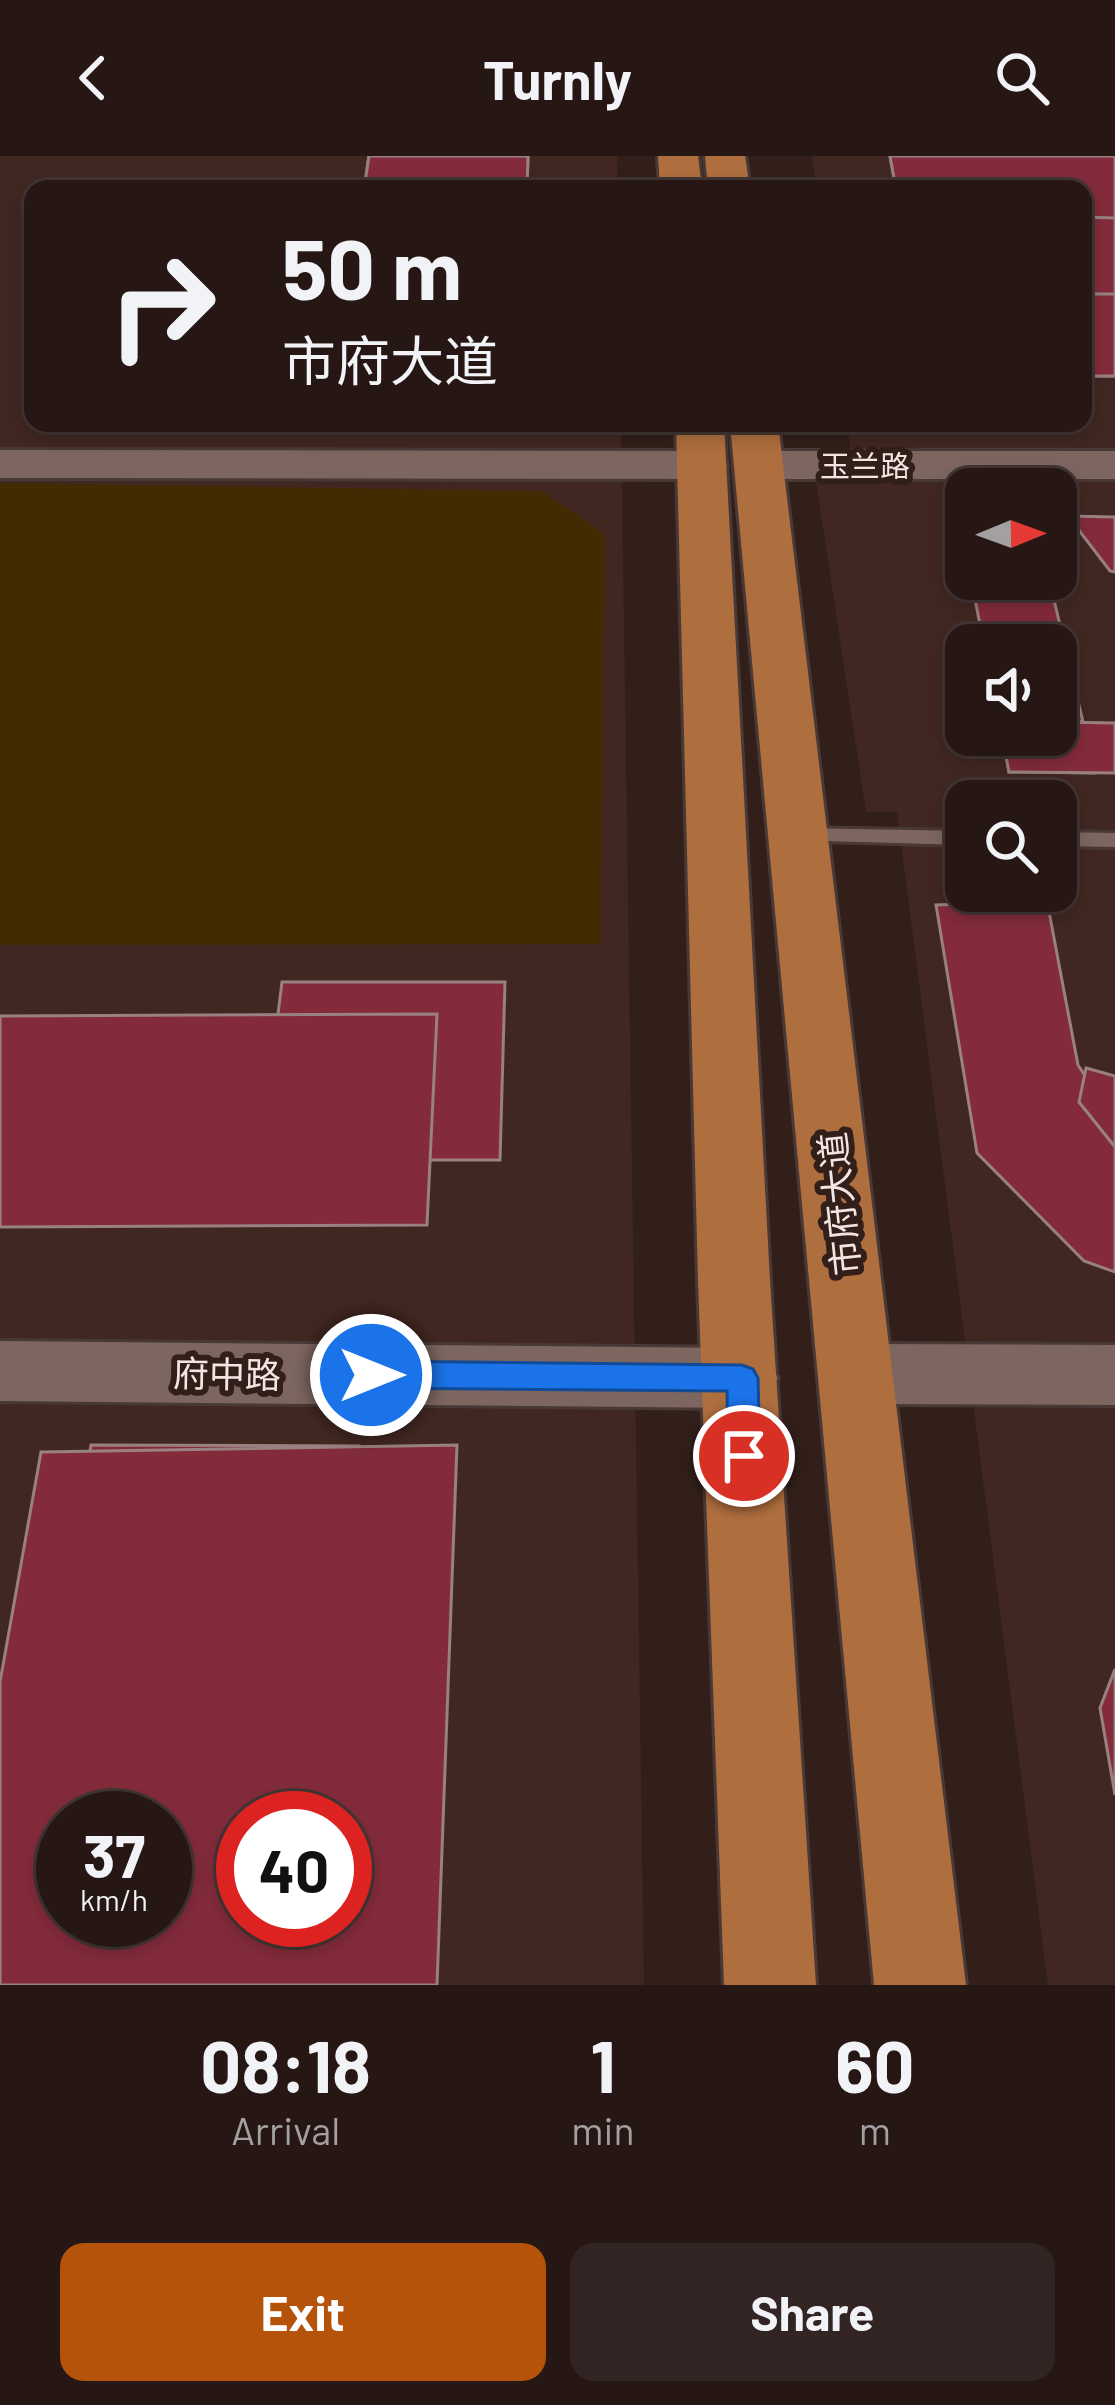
<!DOCTYPE html>
<html lang="en">
<head>
<meta charset="utf-8">
<style>
	body { margin:0; font-family:Barlow,"Noto Sans SC",sans-serif; background:#322422; color:#f1f3f6; height:100vh; display:flex; flex-direction:column; font-size:45px; white-space:nowrap }
	* { box-sizing:border-box; margin:0 }
	p { font-size:39px; color:#a49fa0 }
	.icon { flex:none; width:66px; height:66px; fill:none; stroke:currentColor; stroke-width:2; stroke-linecap:round; stroke-linejoin:round }
	.map { position:relative; height:1829px; overflow:hidden }
	.details { display:flex; flex-direction:column; background:#261714; flex:1 }
	.details>* { flex:none }
	.top-card { position:absolute; left:24px; top:24px; width:1068px; height:252px; border-radius:24px; box-shadow:0 6px 18px #0003,0 0 0 3px #423634; background:#261714; color:#f1f3f6; overflow:hidden }
	.needle { width:78px; rotate:89deg }
	.controls { position:absolute; left:945px; top:312px; display:grid; gap:24px }
	.controls a { display:grid; place-items:center; width:132px; height:132px; border-radius:24px; background:#261714; box-shadow:0 6px 18px #0003,0 0 0 3px #423634; font-size:60px }
	.speed { position:absolute; left:36px; top:1635px; display:flex; gap:24px; font-size:60px; font-weight:700; text-align:center }
	.speed>* { display:grid; place-content:center; width:156px; height:156px; border-radius:50%; background:#261714; box-shadow:0 6px 18px #0003,0 0 0 3px #423634; line-height:1 }
	.speed small { font-size:30px; font-weight:400 }
	.speed .limit { border:18px solid #d22; background:#fff; color:#111 }
	.pin { position:absolute; display:grid; place-items:center; width:102px; height:102px; color:#fff; margin:-51px; border:6px solid #fff; border-radius:50%; box-shadow:0 3px 12px #0007 }
	.me { position:absolute; width:132px; margin:-66px; rotate:90deg; stroke-linejoin:round; filter:drop-shadow(0 0 9px #0008) }
	.turn { display:flex; align-items:center; gap:42px; height:252px; padding:0 60px; font-size:54px }
	.turn .icon { width:156px; height:156px; stroke-width:2.5 }
	.turn b { display:block; font-size:84px; line-height:102px }
	.eta { display:flex; justify-content:space-evenly; align-items:center; height:204px; text-align:center }
	.eta b { font-size:72px; font-weight:700; line-height:84px }
	.primary-button { display:flex; gap:24px; margin-top:auto; padding:24px 60px }
	.primary-button a { flex:1; height:138px; border-radius:24px; background:#b45309; color:#fff; font-size:48px; font-weight:700; line-height:138px; text-align:center }
	.primary-button a+a { background:#322422; color:#f1f3f6 }
	header { display:flex; justify-content:space-between; align-items:center; height:156px; padding:0 60px; background:#261714; font-size:54px; font-weight:700 }
	.map>svg:first-child { display:block }
</style>
</head>
<body>
<header><svg class="icon" aria-label="back" viewBox="0 0 24 24"><path d="M15 5l-7 7 7 7"/></svg>Turnly<svg class="icon" aria-label="search" viewBox="0 0 24 24"><circle cx="10" cy="10" r="6"/><path d="M15 15l6 6"/></svg></header>
<div class="map">
<svg width="1115" height="1829" viewBox="0 0 1115 1829">
	<rect width="100%" height="100%" fill="#321f1a"/>
	<g fill="#412721" fill-rule="evenodd">
		<path d="M0,0H617L618,33H33V267H621L644,1829H0ZM63,1662H165V1764H63ZM243,1662H345V1764H243Z"/>
		<path d="M812,0H1115V1829H1048L897,656H866L816,325L854,324L847,267H1083V33H816ZM966,333H1056V423H966ZM966,489H1056V579H966ZM966,645H1056V735H966Z"/>
	</g>
	<polygon fill="#422a01" points="0,327 541,335 605,378 600,788 0,789"/>
	<g fill="#832b3b" stroke="#998081" stroke-width="3" fill-rule="evenodd">
		<polygon points="369,0 528,0 527,33 364,33"/>
		<polygon points="369,0 528,0 527,33 364,33"/>
		<polygon points="890,0 1115,0 1115,220 1083,220 1083,33 896,33"/>
		<polygon points="890,0 1115,0 1115,62 1083,61 1083,33 896,33"/>
		<rect x="1083" y="138" width="32" height="82"/>
		<polygon points="1068,360 1115,361 1115,416 1110,415"/>
		<polygon points="971,423 1049,423 1083,566 1056,566 1056,489 984,489"/>
		<polygon points="1056,566 1083,566 1094,617 1009,616 1002,579 1056,579"/>
		<polygon points="1056,566 1115,567 1115,617 1009,616 1002,579 1056,579"/>
		<polygon points="1047,745 1078,909 1115,965 1115,1116 1084,1105 977,997 936,749"/>
		<polygon points="282,826 505,826 500,1004 260,1004"/>
		<polygon points="437,858 427,1069 0,1071 0,860"/>
		<polygon points="1086,912 1115,920 1115,991 1079,946"/>
		<polygon points="91,1289 359,1290 340,1550 46,1550"/>
		<path d="M457,1289L437,1829H0V1526L41,1296ZM63,1662H165V1764H63ZM243,1662H345V1764H243Z"/>
		<polygon points="1115,1513 1115,1639 1100,1552"/>
	</g>
	<g fill="none" stroke-linecap="round" stroke-linejoin="round">
		<defs>
			<g id="service">
				<polygon points="798,672 966,675 966,689 790,684 787,679 790,674"/>
				<polygon points="1056,676 1115,677 1115,691 1056,690"/>
			</g>
			<g id="tertiary">
				<polygon points="0,294 704,295 721,299 727,309 721,319 704,323 0,322"/>
				<polygon points="758,295 1115,295 1115,323 758,323 741,319 735,309 741,299"/>
				<polygon points="0,1185 742,1192 767,1201 778,1222 767,1243 742,1252 0,1245"/>
				<polygon points="857,1188 1115,1189 1115,1249 857,1248 832,1239 821,1218 832,1197"/>
			</g>
			<g id="primary">
				<polygon points="658,0 698,0 702,33 660,33"/>
				<polygon points="705,0 745,0 750,33 708,33"/>
				<polygon points="676,267 724,267 770,1125 816,1829 724,1829 698,1125"/>
				<polygon points="730,267 778,267 966,1829 874,1829"/>
			</g>
		</defs>
		<use href="#service" stroke="#493936" stroke-width="6"/>
		<use href="#tertiary" stroke="#493936" stroke-width="6"/>
		<use href="#primary" stroke="#493936" stroke-width="6"/>
		<use href="#service" fill="#7d6660" fill-rule="evenodd"/>
		<use href="#tertiary" fill="#7d6660" fill-rule="evenodd"/>
		<use href="#primary" fill="#af6e3e" fill-rule="evenodd"/>
	</g>
	<polygon fill="#1a73e8" stroke="#114b97" stroke-width="3" points="371,1205 742,1209 753,1213 758,1222 760,1300 756,1310 744,1314 733,1310 728,1300 727,1235 371,1232 360,1228 356,1219 360,1209"/>
	<g text-anchor="middle" dominant-baseline="central" stroke-width="12" stroke-linejoin="round" paint-order="stroke">
		<g font-size="30" fill="#f3e5e2" stroke="#321f1a">
			<text x="865" y="309">玉兰路</text>
		</g>
		<g font-size="36" fill="#f3e5e2" stroke="#321f1a">
			<text transform="translate(838 1048) rotate(-96)">市府大道</text>
			<text transform="translate(227 1217) rotate(1)">府中路</text>
		</g>
	</g>
</svg>
<div class="controls">
<a><svg class="needle" viewBox="-14 -14 28 28"><path d="M0-13l5 13h-10z" fill="#e53935"/><path d="M0 13l5-13h-10z" fill="#a49fa0"/></svg></a>
<a><svg class="icon" aria-label="sound" viewBox="0 0 24 24"><path d="M4 9h4l5-4v14l-5-4H4zM17 9q2 3 0 6"/></svg></a>
<a><svg class="icon" aria-label="search" viewBox="0 0 24 24"><circle cx="10" cy="10" r="6"/><path d="M15 15l6 6"/></svg></a>
</div>
<div class="speed"><div>37<small>km/h</small></div><div class="limit">40</div></div>
<div class="pin" style="left:744px;top:1300px;background:#d93025"><svg class="icon" aria-label="arrive" viewBox="0 0 24 24"><path d="M6 21V4h12l-3 4 3 4H6"/></svg></div>
<svg class="me" style="left:371px;top:1219px" viewBox="-20 -20 40 40"><circle r="17" fill="#1a73e8" stroke="#fff" stroke-width="3"/><path d="M0-11L8 9 0 5-8 9z" fill="#fff"/></svg>
<div class="top-card">
<div class="turn"><svg class="icon" aria-label="right" viewBox="0 0 24 24"><path d="M7 20v-9h11M14 6l5 5-5 5"/></svg><div><b>50 m</b>市府大道</div></div>
</div>
</div>
<section class="details">
<div class="eta">
<div><b>08:18</b><p>Arrival</p></div>
<div><b>1</b><p>min</p></div>
<div><b>60</b><p>m</p></div>
</div>
<div class="primary-button"><a>Exit</a><a>Share</a></div>
</section>
</body>
</html>
